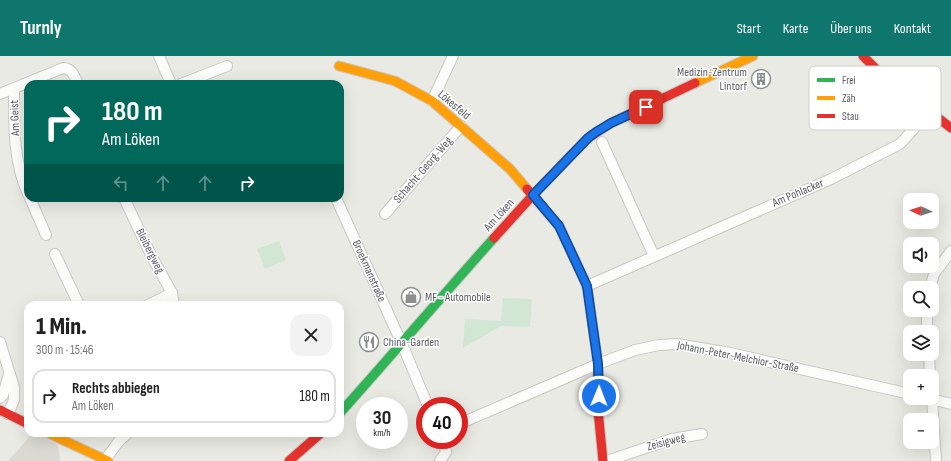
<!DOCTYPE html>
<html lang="de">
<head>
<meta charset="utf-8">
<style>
	body { margin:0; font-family:"Sofia Sans Condensed",sans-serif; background:#f2f2f2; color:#222; height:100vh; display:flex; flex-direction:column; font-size:15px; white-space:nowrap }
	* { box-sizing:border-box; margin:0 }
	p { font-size:13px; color:#767676 }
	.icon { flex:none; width:22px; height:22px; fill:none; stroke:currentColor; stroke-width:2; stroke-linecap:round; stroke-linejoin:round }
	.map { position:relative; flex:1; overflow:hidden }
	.side { position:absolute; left:24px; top:245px; width:320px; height:136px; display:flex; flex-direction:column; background:#fff; border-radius:12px; box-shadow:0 4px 16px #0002 }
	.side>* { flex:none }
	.guide { position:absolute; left:24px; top:24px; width:320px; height:122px; border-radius:12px; box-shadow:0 4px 16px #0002; background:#00695c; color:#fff; overflow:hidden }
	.needle { width:26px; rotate:273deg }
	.fabs { position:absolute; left:903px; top:137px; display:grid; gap:8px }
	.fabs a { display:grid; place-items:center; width:36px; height:36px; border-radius:8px; background:#fff; box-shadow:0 4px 16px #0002; font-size:20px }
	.speed { position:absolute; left:356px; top:341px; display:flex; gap:8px; font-size:20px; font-weight:700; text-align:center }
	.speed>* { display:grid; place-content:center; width:52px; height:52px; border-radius:50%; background:#fff; box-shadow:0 4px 16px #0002; line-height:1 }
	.speed small { font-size:10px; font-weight:400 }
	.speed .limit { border:6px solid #d22; background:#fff; color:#111 }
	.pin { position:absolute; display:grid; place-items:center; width:34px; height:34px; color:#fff; margin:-17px; border-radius:8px; box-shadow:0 2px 6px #0006 }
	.me { position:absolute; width:44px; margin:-22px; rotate:1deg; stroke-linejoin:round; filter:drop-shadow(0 0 3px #0008) }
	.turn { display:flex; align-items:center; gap:14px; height:84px; padding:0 12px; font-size:18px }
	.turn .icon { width:52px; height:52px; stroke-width:2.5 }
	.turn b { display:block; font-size:28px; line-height:34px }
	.lanes { display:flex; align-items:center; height:38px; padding:0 12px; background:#0003; justify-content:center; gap:20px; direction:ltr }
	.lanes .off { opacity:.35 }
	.round { display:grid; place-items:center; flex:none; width:42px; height:42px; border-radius:12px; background:#f2f2f2 }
	.headline { display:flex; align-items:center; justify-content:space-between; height:68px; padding:0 12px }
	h1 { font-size:24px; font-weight:800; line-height:30px }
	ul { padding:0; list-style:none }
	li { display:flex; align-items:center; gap:12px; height:54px; margin:0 8px 6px; padding:0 4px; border:2px solid #e0e0e0; border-radius:12px }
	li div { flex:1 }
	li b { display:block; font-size:15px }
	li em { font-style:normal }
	header { display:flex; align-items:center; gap:24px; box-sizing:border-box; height:56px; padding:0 20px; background:#0f766e; color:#fff }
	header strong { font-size:19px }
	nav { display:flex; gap:22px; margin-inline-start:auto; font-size:14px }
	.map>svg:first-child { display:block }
</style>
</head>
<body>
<header>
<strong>Turnly</strong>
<nav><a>Start</a><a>Karte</a><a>Über uns</a><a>Kontakt</a></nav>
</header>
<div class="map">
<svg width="951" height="405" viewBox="0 0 951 405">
	<rect width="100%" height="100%" fill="#eaeae4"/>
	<polygon fill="#dadad2" points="33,377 36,377 58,389 60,405 8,405"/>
	<g fill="#d2e6d4">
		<polygon points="279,185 286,204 265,213 257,193"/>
		<polygon points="503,242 532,243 530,271 501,270 463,292 465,263 501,265"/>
	</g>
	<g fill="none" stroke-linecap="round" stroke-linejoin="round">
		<defs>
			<g id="street">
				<polyline points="159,0 171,28"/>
				<polyline points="181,28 227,10"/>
				<path d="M14,33C14,68 13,105 28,138"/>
				<path d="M0,38L63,12C73,13 74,20 78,28"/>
				<polyline points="432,45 453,0"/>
				<polyline points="602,86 654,200"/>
				<polyline points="30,142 46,179"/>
				<polyline points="124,142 152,201 172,237 174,249"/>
				<polyline points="336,142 402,288 428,350"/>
				<polyline points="385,158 461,70"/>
				<polyline points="55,198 79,249"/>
				<polyline points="587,230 831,123 900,88 930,55"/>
				<polyline points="930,232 934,218 951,195"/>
				<polyline points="148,249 172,237"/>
				<polyline points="927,254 927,276"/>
				<polyline points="0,286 14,331 14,344 8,358"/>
				<polyline points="929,298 930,320"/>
				<polyline points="0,342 3,339 9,318"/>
				<polyline points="927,342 951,348"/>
				<polyline points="932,342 936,405"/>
				<polyline points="459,368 598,308 635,294 659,289 677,288 730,297 910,338"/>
				<polyline points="105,404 119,385 128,377"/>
				<polyline points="440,405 446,396 443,384"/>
				<polyline points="607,405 672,383 702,378"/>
			</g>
			<path id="fast" d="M340,357C392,299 442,240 494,182"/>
			<g id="slow">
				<polyline points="339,10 395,25 432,45 510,113 527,133"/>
				<polyline points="695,27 753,0"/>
				<polyline points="48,377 108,405"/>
			</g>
			<g id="jam">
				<polyline points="863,0 878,15 951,72"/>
				<polyline points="527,133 559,170 587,230 598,308 598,354 603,405"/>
				<polyline points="494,182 533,139 588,82 611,67 695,27"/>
				<polyline points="0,354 28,368"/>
				<polyline points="289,405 321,377"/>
			</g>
		</defs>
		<use href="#street" stroke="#c7c8c6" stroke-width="12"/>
		<use href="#fast" stroke="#c7c7c6" stroke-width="11"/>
		<use href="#slow" stroke="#c7c7c6" stroke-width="11"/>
		<use href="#jam" stroke="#c7c7c6" stroke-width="11"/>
		<use href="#street" stroke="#fcfcfb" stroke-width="10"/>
		<use href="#fast" stroke="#30b455" stroke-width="9"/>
		<use href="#slow" stroke="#ff9f0a" stroke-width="9"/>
		<use href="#jam" stroke="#e5322d" stroke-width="9"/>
	</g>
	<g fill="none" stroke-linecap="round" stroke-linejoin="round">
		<defs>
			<polyline id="route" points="599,340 598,308 587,230 559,170 533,139 588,82 596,76 611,67 646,51"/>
		</defs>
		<use href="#route" stroke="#114b97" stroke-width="10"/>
		<use href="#route" stroke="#1a73e8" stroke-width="7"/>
	</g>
	<defs>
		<symbol id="building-ring" viewBox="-11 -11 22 22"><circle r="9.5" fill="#fff" stroke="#8c8e90" stroke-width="1.5"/><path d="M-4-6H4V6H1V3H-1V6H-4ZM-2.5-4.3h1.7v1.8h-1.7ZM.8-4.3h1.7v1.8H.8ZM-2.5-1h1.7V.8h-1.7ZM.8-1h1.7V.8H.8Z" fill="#8c8e90"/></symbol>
		<symbol id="shop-ring" viewBox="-11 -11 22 22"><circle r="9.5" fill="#fff" stroke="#8c8e90" stroke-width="1.5"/><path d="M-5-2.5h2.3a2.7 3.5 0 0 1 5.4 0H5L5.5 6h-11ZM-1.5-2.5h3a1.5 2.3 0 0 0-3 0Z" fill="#8c8e90"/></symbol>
		<symbol id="restaurant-ring" viewBox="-11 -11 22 22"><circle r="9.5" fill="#fff" stroke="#8c8e90" stroke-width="1.5"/><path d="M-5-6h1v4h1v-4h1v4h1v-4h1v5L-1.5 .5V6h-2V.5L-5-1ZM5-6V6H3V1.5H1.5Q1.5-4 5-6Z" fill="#8c8e90"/></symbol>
	</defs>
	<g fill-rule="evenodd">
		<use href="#building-ring" x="750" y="12" width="22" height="22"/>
		<use href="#shop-ring" x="400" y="230" width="22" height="22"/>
		<use href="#restaurant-ring" x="358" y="275" width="22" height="22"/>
	</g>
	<g text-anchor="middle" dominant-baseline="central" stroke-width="3" stroke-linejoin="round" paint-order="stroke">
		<g font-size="12" fill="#5a5c62" stroke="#fff" text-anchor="start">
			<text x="747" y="16" text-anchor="end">Medizin-Zentrum<tspan x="747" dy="14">Lintorf</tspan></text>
			<text x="425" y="241">MF - Automobile</text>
			<text x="383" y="286">China-Garden</text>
		</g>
		<g font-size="12" fill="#5a5c62" stroke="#fff">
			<text transform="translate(454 49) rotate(40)">Lökesfeld</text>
			<text transform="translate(15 62) rotate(-92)">Am Geist</text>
			<text transform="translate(423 114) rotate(-49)">Schacht-Georg-Weg</text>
			<text transform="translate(798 137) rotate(-23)">Am Pohlacker</text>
			<text transform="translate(499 159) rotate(-48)">Am Löken</text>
			<text transform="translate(150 195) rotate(63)">Bleibergweg</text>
			<text transform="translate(369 215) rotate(66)">Broekmanstraße</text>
			<text transform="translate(738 301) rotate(11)">Johann-Peter-Melchior-Straße</text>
			<text transform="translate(666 386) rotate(-15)">Zeisigweg</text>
		</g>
	</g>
	<rect x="809" y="10" width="132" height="64" rx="6" fill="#fff" stroke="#ceced0" stroke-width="1"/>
	<rect x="817" y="22" width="18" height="4" fill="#30b455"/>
	<rect x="817" y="40" width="18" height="4" fill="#ff9f0a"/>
	<rect x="817" y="58" width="18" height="4" fill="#e5322d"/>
	<g font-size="11" fill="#5a5c62">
		<text x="842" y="28">Frei</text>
		<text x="842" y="46">Zäh</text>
		<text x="842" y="64">Stau</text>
	</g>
</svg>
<div class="fabs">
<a><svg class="needle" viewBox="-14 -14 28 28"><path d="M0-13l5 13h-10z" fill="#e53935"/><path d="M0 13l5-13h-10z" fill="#767676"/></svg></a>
<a><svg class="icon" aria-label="sound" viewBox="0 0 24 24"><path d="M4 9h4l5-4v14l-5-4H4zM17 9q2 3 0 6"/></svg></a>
<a><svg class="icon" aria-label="search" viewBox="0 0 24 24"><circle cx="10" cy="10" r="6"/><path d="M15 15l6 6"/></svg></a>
<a><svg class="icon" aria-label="layers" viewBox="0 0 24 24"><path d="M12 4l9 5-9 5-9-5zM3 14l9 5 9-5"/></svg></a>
<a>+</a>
<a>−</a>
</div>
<div class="speed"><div>30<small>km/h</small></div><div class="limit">40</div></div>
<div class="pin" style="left:646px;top:51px;background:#d93025"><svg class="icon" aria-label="arrive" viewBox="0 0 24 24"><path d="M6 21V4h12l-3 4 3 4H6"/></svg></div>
<svg class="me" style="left:599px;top:340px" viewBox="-20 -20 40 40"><circle r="17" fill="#1a73e8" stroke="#fff" stroke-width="3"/><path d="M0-11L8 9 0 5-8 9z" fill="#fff"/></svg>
<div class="guide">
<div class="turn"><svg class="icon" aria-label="right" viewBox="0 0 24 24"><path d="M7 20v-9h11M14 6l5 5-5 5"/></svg><div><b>180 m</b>Am Löken</div></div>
<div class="lanes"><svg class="icon off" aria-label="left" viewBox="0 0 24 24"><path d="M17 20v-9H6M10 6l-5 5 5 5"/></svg><svg class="icon off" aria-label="ahead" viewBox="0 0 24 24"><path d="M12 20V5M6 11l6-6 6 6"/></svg><svg class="icon off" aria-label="ahead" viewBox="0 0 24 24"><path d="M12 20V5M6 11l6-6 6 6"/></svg><svg class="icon" aria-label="right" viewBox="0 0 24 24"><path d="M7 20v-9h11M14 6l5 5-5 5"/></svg></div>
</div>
<section class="side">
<div class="headline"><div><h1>1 Min.</h1><p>300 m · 15:46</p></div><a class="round"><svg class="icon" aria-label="close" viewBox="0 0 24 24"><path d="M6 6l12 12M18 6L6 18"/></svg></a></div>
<ul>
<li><svg class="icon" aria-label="right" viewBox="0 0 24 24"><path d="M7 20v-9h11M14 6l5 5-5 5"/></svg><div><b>Rechts abbiegen</b><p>Am Löken</p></div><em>180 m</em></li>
</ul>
</section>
</div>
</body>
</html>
